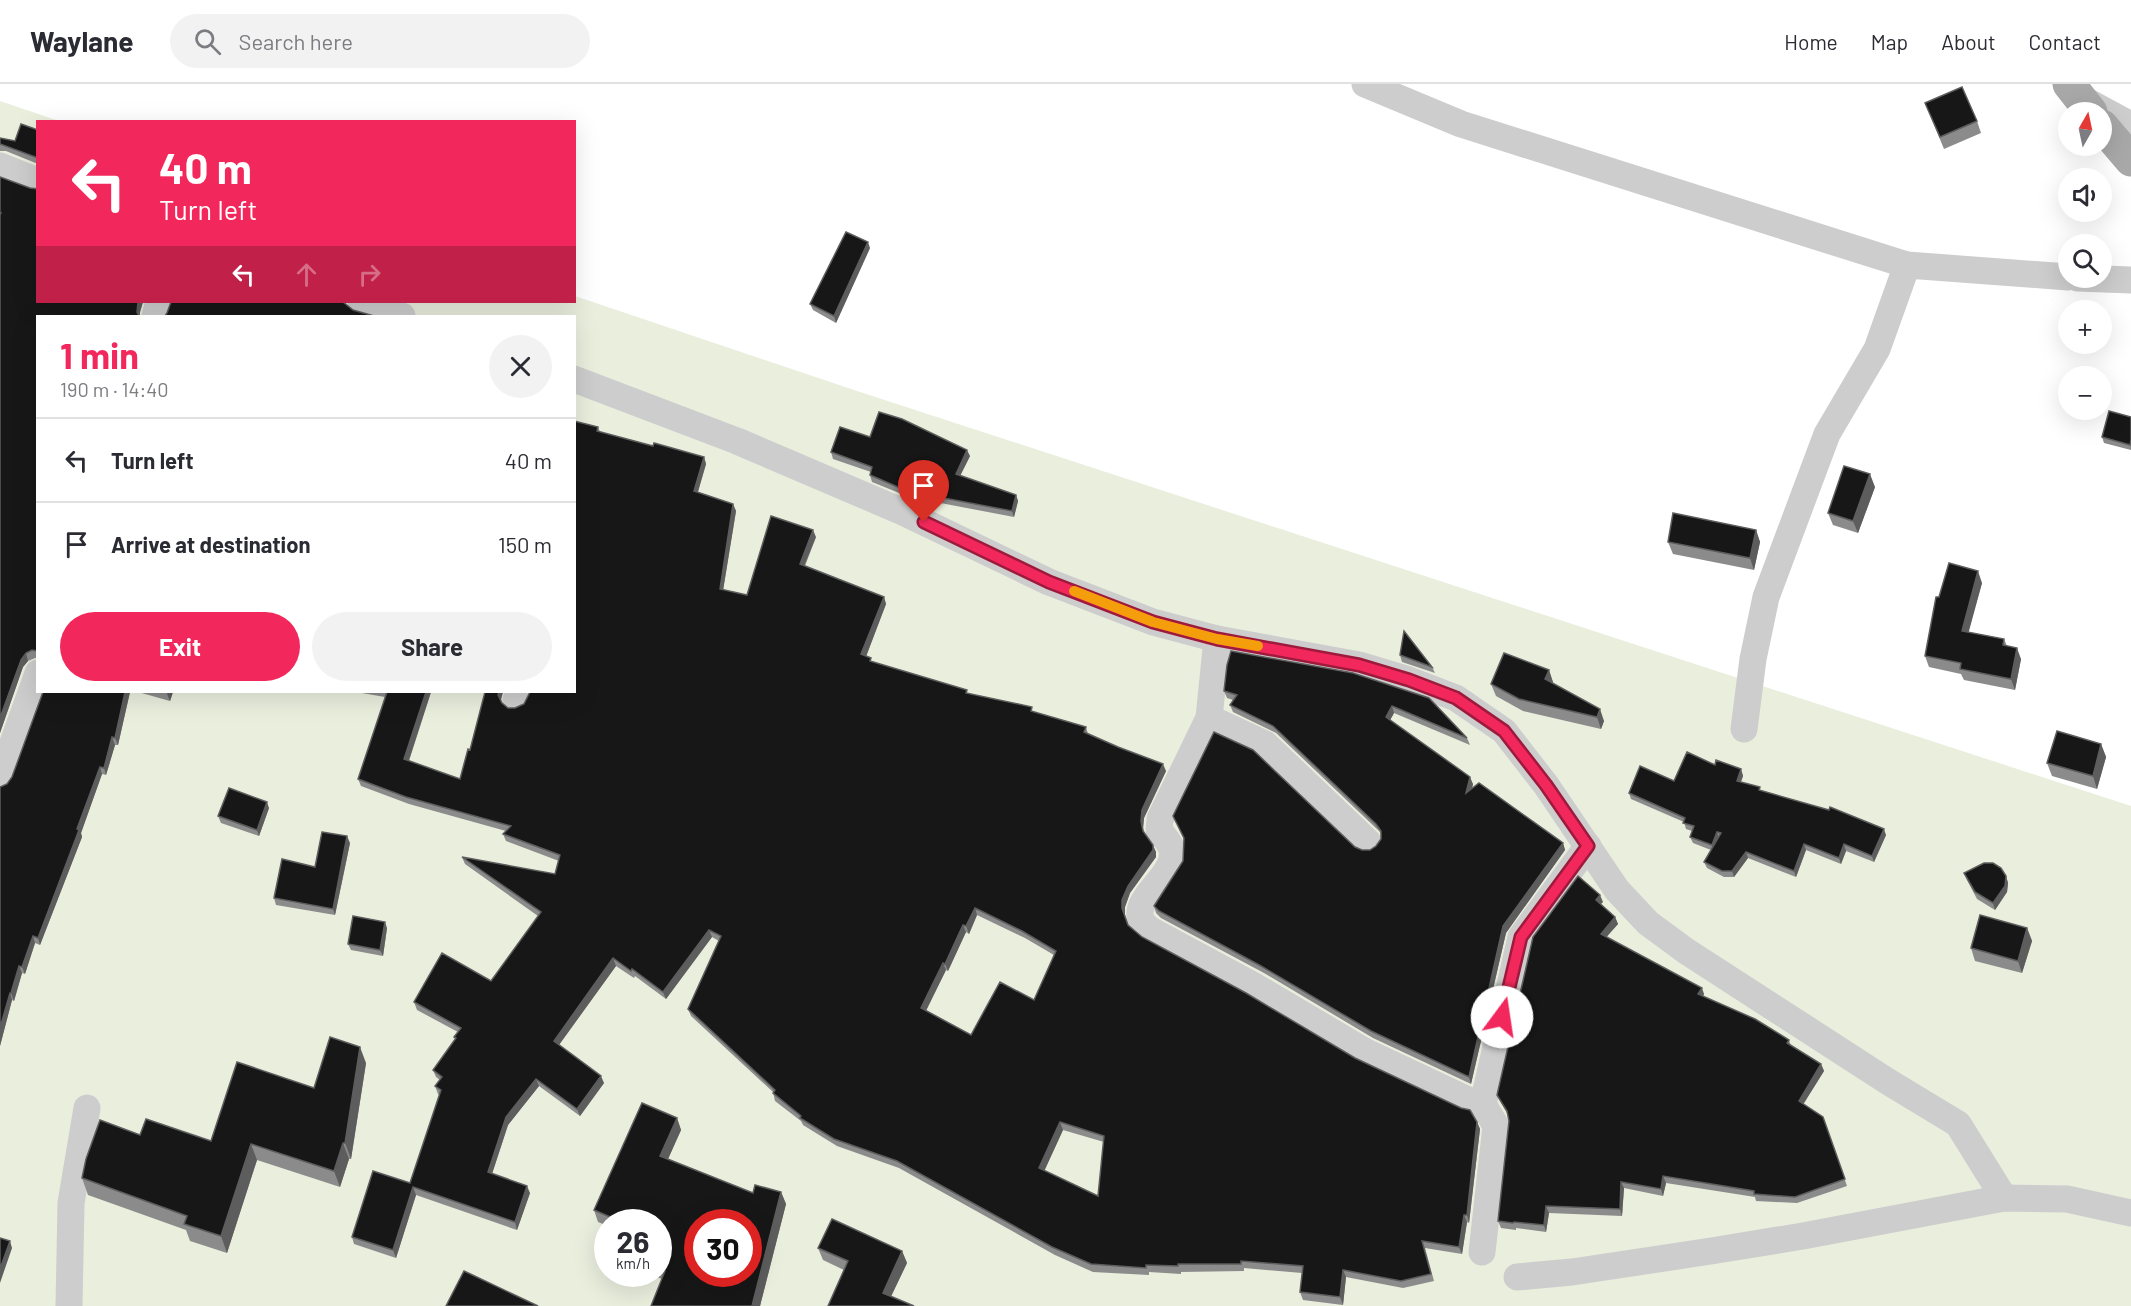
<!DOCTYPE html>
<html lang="en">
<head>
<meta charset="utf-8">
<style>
	body { margin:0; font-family:Barlow,sans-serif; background:#f2f2f3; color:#2b2b33; height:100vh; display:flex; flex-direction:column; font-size:22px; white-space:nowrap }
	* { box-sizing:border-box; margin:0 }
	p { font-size:20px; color:#7c7c81 }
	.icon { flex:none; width:33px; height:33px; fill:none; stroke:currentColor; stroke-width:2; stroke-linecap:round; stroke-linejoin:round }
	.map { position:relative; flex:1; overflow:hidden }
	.side { position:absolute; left:36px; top:231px; width:540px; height:378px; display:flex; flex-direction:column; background:#fff; border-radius:0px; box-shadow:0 6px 24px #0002 }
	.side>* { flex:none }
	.guide { position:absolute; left:36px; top:36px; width:540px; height:183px; border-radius:0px; box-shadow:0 6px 24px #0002; background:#f2285c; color:#fff; overflow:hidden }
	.needle { width:39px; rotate:9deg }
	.tools { position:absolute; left:2058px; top:18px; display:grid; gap:12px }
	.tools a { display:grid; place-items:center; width:54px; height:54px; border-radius:50%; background:#fff; box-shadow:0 6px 24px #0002; font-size:30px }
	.speed { position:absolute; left:594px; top:1125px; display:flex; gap:12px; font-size:30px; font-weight:700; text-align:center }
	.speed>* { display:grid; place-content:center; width:78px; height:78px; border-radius:50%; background:#fff; box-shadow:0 6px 24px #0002; line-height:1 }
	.speed small { font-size:15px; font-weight:400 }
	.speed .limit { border:9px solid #d22; background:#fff; color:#111 }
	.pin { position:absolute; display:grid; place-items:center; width:51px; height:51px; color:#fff; margin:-62px -26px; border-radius:50% 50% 50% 0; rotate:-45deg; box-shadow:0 0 6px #0007 }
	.pin .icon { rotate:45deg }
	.me { position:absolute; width:66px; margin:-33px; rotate:14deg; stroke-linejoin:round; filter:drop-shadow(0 0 4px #0008) }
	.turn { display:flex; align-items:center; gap:21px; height:126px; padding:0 24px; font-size:27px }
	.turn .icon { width:78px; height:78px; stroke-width:2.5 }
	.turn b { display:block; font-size:42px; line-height:51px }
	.lanes { display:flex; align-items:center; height:57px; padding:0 24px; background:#0003; justify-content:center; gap:30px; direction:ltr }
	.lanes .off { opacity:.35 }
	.round { display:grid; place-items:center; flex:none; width:63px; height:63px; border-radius:32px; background:#f2f2f3 }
	.head { display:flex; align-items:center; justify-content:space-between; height:102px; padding:0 24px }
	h1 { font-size:36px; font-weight:700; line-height:45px; color:#f2285c }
	.primary-button { display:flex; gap:12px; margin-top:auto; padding:12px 24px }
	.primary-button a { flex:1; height:69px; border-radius:36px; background:#f2285c; color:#fff; font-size:24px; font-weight:700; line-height:69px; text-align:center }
	.primary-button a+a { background:#f2f2f3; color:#2b2b33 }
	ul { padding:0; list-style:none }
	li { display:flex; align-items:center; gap:18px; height:84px; padding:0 24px; border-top:2px solid #e1e1e2 }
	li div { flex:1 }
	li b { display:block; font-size:22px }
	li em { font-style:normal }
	header { display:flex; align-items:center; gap:36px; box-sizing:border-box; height:84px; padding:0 30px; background:#fff; border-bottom:2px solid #e1e1e2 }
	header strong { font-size:28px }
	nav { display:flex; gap:33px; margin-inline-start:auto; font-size:21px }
	.search { width:420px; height:54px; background:#f2f2f3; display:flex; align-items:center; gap:15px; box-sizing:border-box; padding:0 21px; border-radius:33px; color:#7c7c81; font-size:22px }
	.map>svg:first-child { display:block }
</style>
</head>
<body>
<header>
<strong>Waylane</strong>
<div class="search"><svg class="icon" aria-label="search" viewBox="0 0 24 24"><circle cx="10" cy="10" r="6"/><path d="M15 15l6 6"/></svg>Search here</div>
<nav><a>Home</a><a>Map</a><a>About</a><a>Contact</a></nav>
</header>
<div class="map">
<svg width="2131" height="1222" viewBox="0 0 2131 1222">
	<rect width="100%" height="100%" fill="#fff"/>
	<path fill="#e9eedd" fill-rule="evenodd" d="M0,17L59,37L38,38V218H574L575,212L857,307L2131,722V1222H0ZM38,232H574V608H38ZM608,1138H658V1190H608ZM698,1138H748V1190H698Z"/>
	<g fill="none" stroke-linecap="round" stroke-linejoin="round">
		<g stroke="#cdcdcd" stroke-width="27">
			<polyline points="1365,0 1461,40 1907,181 2068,193"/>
			<polyline points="2083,15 2131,41"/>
			<polyline points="0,82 38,97"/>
			<polyline points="2078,194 2131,196"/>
			<polyline points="361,218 402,232"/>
			<polyline points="155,232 159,218"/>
			<polyline points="574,295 737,357 903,428 1049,498 1153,538 1217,555 1359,581 1409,596 1456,614 1504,647 1546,701 1617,806 1648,839 1686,867 1887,997 1958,1040 2004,1114"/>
			<path d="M1217,555L1209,634L1160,735L1159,746C1163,752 1170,758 1172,766C1178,796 1114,822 1152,847L1256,903L1366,968L1470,1017L1483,1020L1521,853L1588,762"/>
			<polyline points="516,616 519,608"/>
			<polyline points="1209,634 1265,660 1368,758"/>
			<polyline points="1744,645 1753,575 1766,513 1827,350 1877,265 1907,181"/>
			<polyline points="0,695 38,589"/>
			<polyline points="1482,1168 1496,1042 1483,1020"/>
			<polyline points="1517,1193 1572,1188 1711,1167 1803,1152 2004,1114 2067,1115 2131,1129"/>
			<polyline points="69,1222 71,1119 87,1024"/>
		</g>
		<g stroke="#a8a8a8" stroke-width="33">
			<polyline points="2069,0 2091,28"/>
			<polyline points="2102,42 2131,76"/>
		</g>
	</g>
	<g fill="#8b8b8b" fill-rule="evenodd">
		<polygon points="1925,19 1977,37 1981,49 1944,65"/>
		<polygon points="38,46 38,80 6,67 0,67 0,54 15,57"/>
		<polygon points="0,93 38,218 143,218 140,228 38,232 38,574 35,574 28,577 23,583 0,649"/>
		<polygon points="870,164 836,239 813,226 810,220"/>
		<polygon points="2131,333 2131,366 2104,359 2102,353"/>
		<path d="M598,343L600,348L653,362L704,373L706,380L698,408L733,420L736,427L723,506L747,511L816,453L805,482L884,513L886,520L866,572L872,578L968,609L1086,643L1088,650L1166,687L1144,734L1143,745L1144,749L1156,768V773L1130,809L1125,823V831L1128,841L1142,853L1355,974L1477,1038L1480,1045L1469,1139L1467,1138L1462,1170L1425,1164L1434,1197L1403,1204L1346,1193L1343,1221L1303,1216L1300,1208L1302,1189L1244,1184V1187L1181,1188V1190L1149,1188V1191L1093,1188L1055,1171L899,1084L837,1062L803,1041L801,1037L775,1017L773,1008L691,932L688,925L719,857L712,853L666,915L635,892L634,894L616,882L559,961L604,999L580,1032L539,1002L508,1041L492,1090L530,1109L517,1146L416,1111L396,1174L354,1160L352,1153L410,1099L439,1011L438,1010L435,1002L440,996L436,993L433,986L455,956L454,953L458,948L417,926L414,918L491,897L538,832L465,780L462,773L555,790L559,777L506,757L503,750L506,747L409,720L361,702L358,695L385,613L356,608H431L409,677L460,695L470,666L485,608H503L501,617L502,619L508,624H515L574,608ZM977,831L1025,854L1054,871L1034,916L971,951L926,926L946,886L948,887L966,848L969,850ZM1063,1046L1104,1058L1098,1112L1044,1087Z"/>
		<polygon points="870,353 970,372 960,392 1016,411 1018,417 1014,433 909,413 872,398 870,391 871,388 833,375 831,368"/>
		<polygon points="1875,403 1858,449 1833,441 1828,429"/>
		<polygon points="1756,446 1760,458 1754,486 1673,470 1668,458"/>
		<polygon points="1982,499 1968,548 2004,555 2007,562 2021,575 2015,606 1964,596 1961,590 1929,583 1925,572 1939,513"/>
		<polygon points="1400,571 1432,583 1435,589 1402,578"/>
		<polygon points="1549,586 1553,599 1604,637 1601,645 1523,627 1496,612 1491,600"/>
		<polygon points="1353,589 1467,654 1470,661 1394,629 1390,636 1473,700 1472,705 1563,759 1565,766 1506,849 1471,1000 1373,954 1264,889 1161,834 1156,829 1154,822 1183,777 1184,756 1173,732 1355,763 1362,766 1370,766 1376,762 1381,755 1381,750 1379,747 1276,649 1233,628 1230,621 1233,616 1227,614 1224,607"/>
		<polygon points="43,608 130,608 118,661 115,661 106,691 102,690 81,749 82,753 40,861 35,859 25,890 22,889 14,917 12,916 0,962 0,703 7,700 12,693"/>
		<polygon points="138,608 173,608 170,617"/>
		<polygon points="2101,660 2106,673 2097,705 2052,692 2047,679"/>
		<polygon points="1715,681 1741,685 1743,692 1741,698 1761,707 1886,751 1874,778 1846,767 1841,780 1806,766 1796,793 1748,774 1734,793 1724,793 1707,784 1704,778 1711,766 1693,759 1690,753 1692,747 1686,745 1684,738 1631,715 1629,709 1674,697"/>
		<polygon points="269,724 259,752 221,739 218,732"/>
		<polygon points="350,759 335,831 276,821 274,814 315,783"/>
		<polygon points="1964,789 2006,792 2008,799 2007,808 1995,826 1977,815 1967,796"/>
		<polygon points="1603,818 1600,820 1615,833 1618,840 1606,853 1704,910 1703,913 1789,956 1791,962 1821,980 1824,987 1803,1020 1823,1033 1847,1102 1797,1119 1756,1117 1755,1113 1666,1099 1663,1112 1624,1104 1622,1132 1549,1129 1546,1148 1516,1144 1516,1146 1501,1144 1498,1137 1509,1037 1508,1031 1500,1017 1497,1011 1533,853"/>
		<polygon points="387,844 383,872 351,866 348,860"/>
		<polygon points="2027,844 2032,857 2022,889 1975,877 1971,864"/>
		<polygon points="366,979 351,1075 349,1075 340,1103 257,1076 227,1169 190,1157 186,1146 88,1111 82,1094 140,1051 211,1057 314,1004"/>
		<polygon points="677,1034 681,1046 668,1075 753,1109 781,1108 786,1120 760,1222 651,1222 662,1195 649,1190 658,1190 658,1138 608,1138 608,1142 598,1138 594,1126"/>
		<polygon points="818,1164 902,1167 907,1179 891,1212 828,1222 844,1186 823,1176"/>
	</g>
	<g fill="#5d5d5d">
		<polygon points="868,158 870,164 836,239 834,232"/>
		<polygon points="138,218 143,218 140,228 140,232 137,228"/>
		<polygon points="967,366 970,372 958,396 956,390"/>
		<polygon points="704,373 706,380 696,414 694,407"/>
		<polygon points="1870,390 1875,403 1858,449 1853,437"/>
		<polygon points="1016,411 1018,417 1014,433 1012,427"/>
		<polygon points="733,420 736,427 722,513 720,505"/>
		<polygon points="813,446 816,453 802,487 800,480"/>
		<polygon points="1756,446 1760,458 1754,486 1750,474"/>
		<polygon points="1978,487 1982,499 1966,558 1962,547"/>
		<polygon points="884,513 886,520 864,578 861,570"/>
		<polygon points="2017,564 2021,575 2015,606 2011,595"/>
		<polygon points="26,569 28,577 23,583 0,649 0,634 21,576"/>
		<polygon points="1549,586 1553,598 1549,607 1545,595"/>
		<polygon points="125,608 130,608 118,661 115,654"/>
		<polygon points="168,608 173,608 170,617 167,610"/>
		<polygon points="426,608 431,608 407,682 404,675"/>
		<polygon points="499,608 503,608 500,618 498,611"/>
		<polygon points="1392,622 1394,629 1388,640 1386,633"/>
		<polygon points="1600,625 1604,637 1601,645 1597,633"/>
		<polygon points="112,653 115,661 106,691 104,684"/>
		<polygon points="2101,660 2106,673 2097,705 2093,692"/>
		<polygon points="1163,680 1166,687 1144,734 1143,745 1146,754 1141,737 1142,726"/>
		<polygon points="100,683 102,690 81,749 82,753 40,861 38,854"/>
		<polygon points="1741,685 1743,692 1739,703 1737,697"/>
		<polygon points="1470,693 1473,700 1469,716 1466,709"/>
		<polygon points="267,718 269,724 259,752 257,746"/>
		<polygon points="1884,745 1886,751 1874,778 1872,772"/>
		<polygon points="1717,748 1719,754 1714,767 1712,761"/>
		<polygon points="347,752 350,759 335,831 333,825"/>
		<polygon points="1563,759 1565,766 1506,849 1471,1000 1469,993 1503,842"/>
		<polygon points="1804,760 1806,766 1796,793 1794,787"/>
		<polygon points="1844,760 1846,767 1841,780 1839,774"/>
		<polygon points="1153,761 1156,768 1156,773 1130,809 1125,823 1125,832 1122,824 1122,816 1128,802"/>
		<polygon points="1746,768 1748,774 1734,793 1732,787"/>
		<polygon points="2006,792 2008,799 2007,808 1995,826 1993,819"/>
		<polygon points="1600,811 1603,818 1598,823 1596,816"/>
		<polygon points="975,824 977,831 969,850 966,842"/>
		<polygon points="1615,833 1618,840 1603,857 1601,850"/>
		<polygon points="385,838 387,844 383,872 380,866"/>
		<polygon points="963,841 966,848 948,887 945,880"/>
		<polygon points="2027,844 2032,857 2022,889 2018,877"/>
		<polygon points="709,846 712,853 666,915 663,908"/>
		<polygon points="33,852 35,859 25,890 22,883"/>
		<polygon points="613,874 616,882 556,965 554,957"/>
		<polygon points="943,879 946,886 924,931 921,924"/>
		<polygon points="19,882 22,889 14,917 11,909"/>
		<polygon points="1702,904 1704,910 1700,917 1698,910"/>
		<polygon points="10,909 12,916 0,962 0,944"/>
		<polygon points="360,963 366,979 351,1075 345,1059"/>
		<polygon points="1821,980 1824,987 1801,1024 1799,1017"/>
		<polygon points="601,992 604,999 580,1032 577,1025"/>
		<polygon points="536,995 539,1002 508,1041 490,1096 488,1088 506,1033"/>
		<polygon points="677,1034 681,1046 664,1084 660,1072"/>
		<polygon points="1060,1038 1063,1046 1042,1092 1039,1084"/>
		<polygon points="1477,1038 1480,1045 1469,1139 1467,1131"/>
		<polygon points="343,1059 349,1075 340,1103 334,1087"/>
		<polygon points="251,1060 257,1076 227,1169 221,1152"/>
		<polygon points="1663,1092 1666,1099 1663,1112 1661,1105"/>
		<polygon points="1621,1098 1624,1104 1622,1132 1620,1125"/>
		<polygon points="527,1102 530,1109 517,1146 515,1138"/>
		<polygon points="413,1103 416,1111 396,1174 393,1166"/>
		<polygon points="781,1108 786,1120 760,1222 752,1222"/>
		<polygon points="1546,1122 1549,1129 1546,1148 1544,1141"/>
		<polygon points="1464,1131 1467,1138 1462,1170 1459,1163"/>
		<polygon points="10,1157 12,1164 0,1199 0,1185"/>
		<polygon points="902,1167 907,1179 887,1221 883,1209"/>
		<polygon points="1343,1186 1346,1193 1343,1221 1340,1213"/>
	</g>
	<g fill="#171717" stroke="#5d5d5d" stroke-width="1.5" fill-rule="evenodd">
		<polygon points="1962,3 1977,37 1940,53 1925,19"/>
		<polygon points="21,40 38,46 38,74 0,60 0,54 15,57"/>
		<polygon points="0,93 30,104 38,105 38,218 138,218 137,228 139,232 38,232 38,567 32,566 26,569 21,576 0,634 0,131 1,129 0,129"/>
		<polygon points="846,148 868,158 834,232 810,220"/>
		<polygon points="171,218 343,218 353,226 374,232 165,232 167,229"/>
		<polygon points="2109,327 2131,333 2131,356 2130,361 2102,353"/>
		<polygon points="879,328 902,335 967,366 956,390 1016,411 1012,427 907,407 870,391 872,383 831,368 840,343 870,353"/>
		<path d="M574,337L598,343L597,347L653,362L654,359L704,373L694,407L733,420L720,505L747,511L771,432L813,446L800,480L884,513L861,570L871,574L870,577L967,606L966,609L1032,623L1031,627L1086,643L1084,648L1118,663L1163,680L1142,726L1141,737L1143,747L1153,761V766L1128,802L1122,816V824L1128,841L1142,853L1246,909L1355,974L1461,1024L1470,1026L1477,1038L1467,1131H1464L1459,1163L1422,1157L1431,1190L1401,1197L1343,1186L1340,1213L1300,1208L1303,1182L1241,1177V1180H1178V1182L1146,1181V1184L1091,1180L1052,1163L897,1077L834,1055L800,1034L801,1032L773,1009L775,1006L688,925L721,852L709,846L663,908L632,885L631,887L613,874L554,957L601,992L577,1025L536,995L506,1033L488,1088L527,1102L515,1138L413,1103L393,1166L352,1153L373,1087L410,1099L441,1006L435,1002L442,993L433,986L456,954L454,953L461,944L414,918L442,869L491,897L541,828L462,773L555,790L560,771L503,750L511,742L406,713L358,695L387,608H426L404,675L460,695L468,665L470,666L485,608H499L498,611L502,619L508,624H515L524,620L530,608H574ZM975,824L1022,847L1056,867L1034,916L1000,898L971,951L921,924L943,879L945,880L963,841L966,842ZM1060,1038L1104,1052L1098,1112L1039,1084Z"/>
		<polygon points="1844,382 1870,390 1853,437 1828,429"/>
		<polygon points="1673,429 1756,446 1750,474 1668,458"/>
		<polygon points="1949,479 1978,487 1962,547 2004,555 2003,561 2017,564 2011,595 1960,585 1961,579 1925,572 1936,513 1939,513"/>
		<polygon points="1404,547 1432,583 1400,571"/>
		<polygon points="1231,567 1353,589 1429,614 1467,654 1392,622 1386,633 1470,693 1466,709 1479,699 1563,759 1503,842 1469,993 1371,947 1261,882 1159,827 1154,822 1183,777 1184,754 1173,732 1214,648 1253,666 1355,763 1362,766 1370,766 1376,762 1381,755 1381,747 1376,740 1273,642 1230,621 1237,611 1224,607 1227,581"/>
		<polygon points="1504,569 1549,586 1545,595 1600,625 1597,633 1519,615 1491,600"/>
		<polygon points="43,608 125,608 115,654 112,653 104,684 100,683 77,745 79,746 38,854 33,852 22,883 19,882 11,909 10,909 0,944 0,703 7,700 12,693"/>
		<polygon points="2057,647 2101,660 2093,692 2047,679"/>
		<polygon points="1687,668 1715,681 1716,676 1741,685 1737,697 1760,703 1759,706 1829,726 1830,723 1884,745 1872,772 1844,760 1839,774 1804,760 1794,787 1746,768 1732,787 1722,787 1704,778 1721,749 1717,748 1712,761 1690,753 1694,742 1683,739 1685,734 1629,709 1640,682 1674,697"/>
		<polygon points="229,704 267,718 257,746 218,732"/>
		<polygon points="322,748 347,752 333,825 274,814 282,775 315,783"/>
		<polygon points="1984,779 1993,779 2001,784 2006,792 2005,802 1993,819 1975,808 1964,789"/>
		<polygon points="1578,792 1600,811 1596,816 1615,833 1601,850 1702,904 1698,910 1755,935 1789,956 1787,959 1821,980 1799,1017 1823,1033 1845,1095 1795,1113 1754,1110 1754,1107 1663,1092 1661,1105 1621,1098 1620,1125 1546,1122 1544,1141 1514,1138 1513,1139 1498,1137 1509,1037 1507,1027 1497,1011 1533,853"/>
		<polygon points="1980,831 2027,844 2018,877 1971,864"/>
		<polygon points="353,832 385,838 380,866 348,860"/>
		<polygon points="330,953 360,963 345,1059 343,1059 334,1087 251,1060 221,1152 184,1140 187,1132 82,1094 86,1075 100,1036 140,1051 146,1035 211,1057 237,978 314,1004"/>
		<path d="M642,1019L677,1034L660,1072L753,1109L755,1101L781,1108L752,1222H651L665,1187L658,1184V1138H622L594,1126ZM698,1138H748V1190H698Z"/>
		<polygon points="832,1135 902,1167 883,1209 914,1222 828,1222 848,1177 818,1164"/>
		<polygon points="0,1154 10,1157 0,1185"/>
		<polygon points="464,1187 538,1222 446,1222"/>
	</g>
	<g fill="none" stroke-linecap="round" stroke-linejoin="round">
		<defs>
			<polyline id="route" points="924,438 1049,498 1153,538 1217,555 1359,581 1409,596 1456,614 1504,647 1546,701 1588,762 1521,853 1502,933"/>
		</defs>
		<use href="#route" stroke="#9d1a3c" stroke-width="15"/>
		<use href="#route" stroke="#f2285c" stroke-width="10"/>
		<polyline stroke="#f59e0b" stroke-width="10" points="1074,507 1153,538 1217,555 1258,562"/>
	</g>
</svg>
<div class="tools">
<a><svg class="needle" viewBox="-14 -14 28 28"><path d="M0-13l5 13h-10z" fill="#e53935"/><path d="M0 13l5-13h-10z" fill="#7c7c81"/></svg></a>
<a><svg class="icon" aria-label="sound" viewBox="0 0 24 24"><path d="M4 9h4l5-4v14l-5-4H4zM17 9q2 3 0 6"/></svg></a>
<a><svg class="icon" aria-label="search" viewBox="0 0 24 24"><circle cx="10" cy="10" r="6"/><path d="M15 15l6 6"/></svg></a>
<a>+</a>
<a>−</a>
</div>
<div class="speed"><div>26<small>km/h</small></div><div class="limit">30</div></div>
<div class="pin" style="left:924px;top:438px;background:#d93025"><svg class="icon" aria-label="arrive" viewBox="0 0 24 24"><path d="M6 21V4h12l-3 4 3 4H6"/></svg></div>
<svg class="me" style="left:1502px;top:933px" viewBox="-20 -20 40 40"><circle r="19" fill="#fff"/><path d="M0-13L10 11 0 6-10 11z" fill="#f2285c"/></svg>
<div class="guide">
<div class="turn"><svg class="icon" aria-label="left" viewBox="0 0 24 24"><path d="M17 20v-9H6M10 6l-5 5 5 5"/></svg><div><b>40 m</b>Turn left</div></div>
<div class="lanes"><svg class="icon" aria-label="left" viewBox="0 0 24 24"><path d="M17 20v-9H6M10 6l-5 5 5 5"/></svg><svg class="icon off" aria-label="ahead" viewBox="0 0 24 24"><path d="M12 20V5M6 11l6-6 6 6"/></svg><svg class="icon off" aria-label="right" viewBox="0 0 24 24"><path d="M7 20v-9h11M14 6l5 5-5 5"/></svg></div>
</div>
<section class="side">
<div class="head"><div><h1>1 min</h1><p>190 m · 14:40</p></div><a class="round"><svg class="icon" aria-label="close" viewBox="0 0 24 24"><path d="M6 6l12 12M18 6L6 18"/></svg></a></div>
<ul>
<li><svg class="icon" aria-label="left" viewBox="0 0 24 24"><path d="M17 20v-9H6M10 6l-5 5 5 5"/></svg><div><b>Turn left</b></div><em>40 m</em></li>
<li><svg class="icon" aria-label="arrive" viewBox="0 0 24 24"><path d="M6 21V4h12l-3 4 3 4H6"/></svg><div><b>Arrive at destination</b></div><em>150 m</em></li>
</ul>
<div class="primary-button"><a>Exit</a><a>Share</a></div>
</section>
</div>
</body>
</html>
